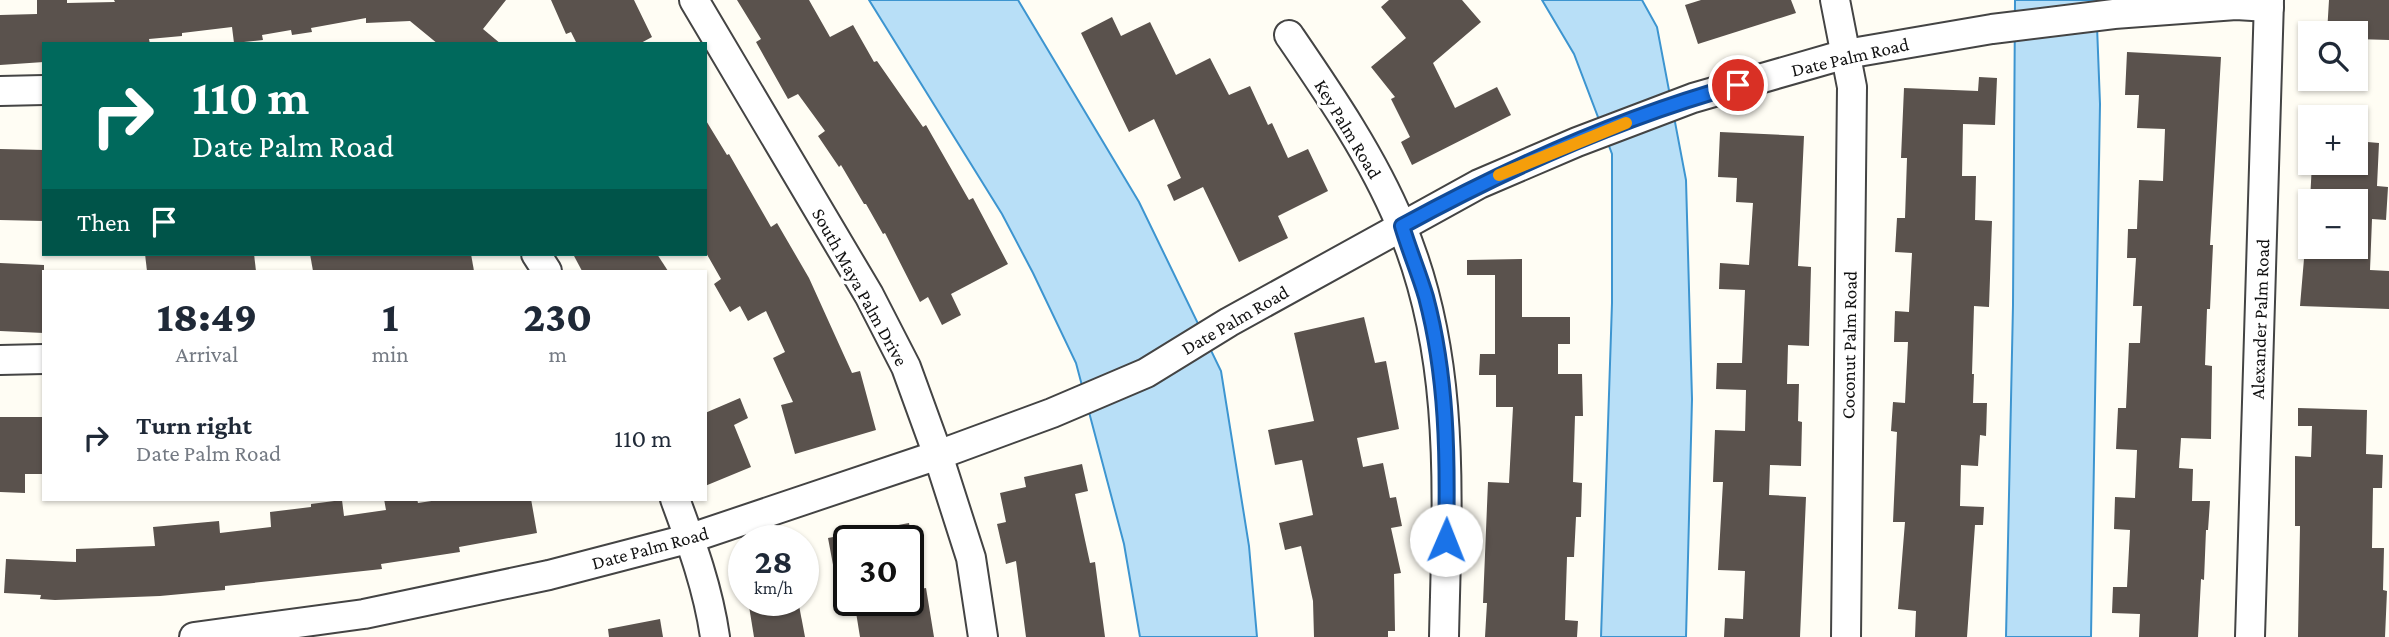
<!DOCTYPE html>
<html lang="en">
<head>
<meta charset="utf-8">
<style>
	body { margin:0; font-family:"Crimson Pro",serif; background:#f2f2f3; color:#1f2937; height:100vh; display:flex; flex-direction:column; font-size:26px; white-space:nowrap }
	* { box-sizing:border-box; margin:0 }
	p { font-size:23px; color:#747a83 }
	.icon { flex:none; width:38px; height:38px; fill:none; stroke:currentColor; stroke-width:2; stroke-linecap:round; stroke-linejoin:round }
	.map { position:relative; flex:1; overflow:hidden }
	.side { position:absolute; left:42px; top:270px; width:665px; height:231px; display:flex; flex-direction:column; background:#fff; border-radius:0px; box-shadow:0 2px 5px #0004 }
	.side>* { flex:none }
	.banner { position:absolute; left:42px; top:42px; width:665px; height:214px; border-radius:0px; box-shadow:0 2px 5px #0004; background:#00695c; color:#fff; overflow:hidden }
	.fabs { position:absolute; left:2298px; top:21px; display:grid; gap:14px }
	.fabs a { display:grid; place-items:center; width:70px; height:70px; border-radius:0px; background:#fff; box-shadow:0 2px 5px #0004; font-size:35px }
	.speed { position:absolute; left:728px; top:525px; display:flex; gap:14px; font-size:35px; font-weight:700; text-align:center }
	.speed>* { display:grid; place-content:center; width:91px; height:91px; border-radius:50%; background:#fff; box-shadow:0 2px 5px #0004; line-height:1 }
	.speed small { font-size:18px; font-weight:400 }
	.speed .limit { border:4px solid #111; border-radius:10px; background:#fff; color:#111 }
	.pin { position:absolute; display:grid; place-items:center; width:60px; height:60px; color:#fff; margin:-30px; border:4px solid #fff; border-radius:50%; box-shadow:0 2px 7px #0007 }
	.me { position:absolute; width:77px; margin:-38px; rotate:1deg; stroke-linejoin:round; filter:drop-shadow(0 0 5px #0008) }
	.turn { display:flex; align-items:center; gap:24px; height:147px; padding:0 35px; font-size:32px }
	.turn .icon { width:91px; height:91px; stroke-width:2.5 }
	.turn b { display:block; font-size:49px; line-height:60px }
	.then { display:flex; align-items:center; height:66px; padding:0 35px; background:#0003; gap:14px; font-size:26px }
	.eta { display:flex; justify-content:space-evenly; align-items:center; height:119px; text-align:center }
	.eta b { font-size:42px; font-weight:800; line-height:49px }
	ul { padding:0; list-style:none }
	li { display:flex; align-items:center; gap:21px; height:98px; padding:0 35px }
	li div { flex:1 }
	li b { display:block; font-size:26px }
	li em { font-style:normal }
	.map>svg:first-child { display:block }
</style>
</head>
<body>
<div class="map">
<svg width="2389" height="637" viewBox="0 0 2389 637">
	<rect width="100%" height="100%" fill="#fffdf4"/>
	<g fill="#b8dff7" stroke="#3d95d0" stroke-width="2">
		<polygon points="869,0 1018,0 1139,202 1221,371 1249,546 1257,637 1140,637 1124,544 1076,363 1033,273 1002,214"/>
		<polygon points="1542,0 1642,0 1657,27 1686,180 1692,399 1686,637 1601,637 1612,303 1612,154 1574,54"/>
		<polygon points="2015,0 2096,0 2100,104 2091,637 2006,637 2013,305"/>
	</g>
	<g fill="#5a524d">
		<polygon points="37,0 67,0 67,3 115,2 114,0 506,0 483,29 501,44 438,44 410,21 366,23 366,18 311,28 312,32 292,35 291,30 262,35 263,40 234,43 232,27 182,33 182,36 149,39 150,44 44,44 44,62 0,65 0,15 37,14"/>
		<polygon points="551,0 634,0 652,37 639,44 577,44 571,32 566,34"/>
		<polygon points="737,0 809,0 830,37 853,25 874,62 877,61 923,127 926,125 969,200 973,198 1008,264 951,294 961,315 942,325 928,297 920,302 885,233 883,234 866,204 864,204 841,165 839,167 818,136 825,131 798,94 788,99 756,42 761,39"/>
		<polygon points="1389,0 1462,0 1481,22 1433,63 1455,108 1497,87 1511,115 1412,165 1401,142 1410,137 1391,99 1395,97 1371,67 1406,38 1381,7"/>
		<polygon points="1701,0 1791,0 1796,13 1698,44 1685,5"/>
		<polygon points="2329,0 2389,0 2389,40 2356,39 2356,33 2327,33"/>
		<polygon points="1112,17 1121,36 1150,22 1176,75 1210,58 1229,95 1250,86 1268,125 1272,123 1288,158 1308,149 1328,191 1278,216 1288,238 1239,262 1203,187 1174,201 1167,185 1181,178 1154,119 1129,132 1081,33"/>
		<polygon points="2127,52 2221,57 2210,245 2213,245 2210,309 2207,309 2205,365 2212,366 2211,439 2181,438 2179,468 2193,469 2192,501 2210,501 2208,530 2206,530 2204,580 2201,579 2198,637 2139,637 2140,614 2112,613 2113,587 2127,587 2130,530 2114,529 2115,497 2135,498 2137,450 2116,449 2118,408 2126,408 2129,343 2140,343 2142,306 2133,306 2136,258 2127,258 2128,229 2137,229 2139,180 2163,181 2165,129 2137,128 2139,95 2125,95"/>
		<polygon points="1979,77 1997,78 1995,125 1963,124 1962,176 1976,176 1975,220 1992,221 1989,307 1974,306 1972,374 1974,374 1973,403 1987,403 1986,436 1980,435 1978,466 1961,465 1960,506 1984,507 1983,525 1975,525 1967,637 1915,637 1916,611 1898,609 1905,522 1893,522 1897,432 1891,431 1893,402 1905,403 1908,342 1894,342 1895,311 1909,312 1912,253 1895,252 1897,218 1905,218 1907,158 1901,158 1904,88 1978,91"/>
		<polygon points="705,119 727,155 729,154 771,227 777,223 809,278 852,373 860,371 876,430 795,454 781,405 793,402 773,358 785,352 766,311 748,321 740,306 730,312 714,284 721,279 705,251"/>
		<polygon points="1720,132 1804,136 1798,266 1811,267 1809,346 1788,345 1787,384 1799,384 1798,421 1802,422 1801,466 1770,465 1769,495 1806,497 1800,637 1724,637 1725,618 1743,619 1745,571 1718,570 1723,482 1713,482 1715,430 1745,431 1746,390 1716,389 1717,363 1742,363 1745,290 1719,289 1720,263 1749,265 1753,203 1736,202 1737,178 1718,177"/>
		<polygon points="2356,141 2379,143 2377,186 2388,187 2386,220 2372,219 2370,270 2389,271 2389,309 2300,306 2305,247 2356,247 2356,201 2310,201 2312,163 2356,163"/>
		<polygon points="0,149 44,150 44,221 0,220"/>
		<polygon points="145,254 254,254 256,271 147,271"/>
		<polygon points="310,254 471,254 474,271 313,271"/>
		<polygon points="573,254 657,254 668,271 582,271"/>
		<polygon points="1522,259 1522,317 1570,317 1570,344 1558,344 1558,374 1582,374 1583,416 1575,416 1573,482 1582,483 1581,517 1576,517 1574,557 1567,557 1565,620 1578,621 1577,637 1485,637 1487,603 1483,603 1488,482 1509,483 1513,407 1496,407 1496,375 1479,375 1480,354 1495,354 1495,275 1467,275 1467,260"/>
		<polygon points="0,263 44,265 44,333 0,331"/>
		<polygon points="1364,317 1375,363 1386,361 1399,429 1357,438 1363,467 1383,463 1390,498 1396,497 1402,526 1391,528 1401,573 1394,574 1395,631 1388,631 1388,637 1314,637 1313,601 1301,546 1285,550 1279,523 1313,515 1302,460 1275,465 1268,430 1314,421 1294,333"/>
		<polygon points="740,398 748,418 734,425 751,467 705,486 705,413"/>
		<polygon points="2298,408 2367,410 2366,454 2383,455 2382,488 2373,488 2372,548 2384,548 2383,590 2387,591 2385,637 2298,637 2300,526 2295,526 2295,456 2311,457 2312,426 2298,426"/>
		<polygon points="0,417 44,417 44,474 25,474 25,493 0,492"/>
		<polygon points="1082,464 1088,491 1075,494 1090,563 1095,562 1105,637 1026,637 1016,561 1006,564 997,524 1006,522 1000,493 1026,487 1024,477"/>
		<polygon points="384,499 417,499 418,503 445,499 531,499 537,533 459,547 460,552 381,564 382,569 225,586 225,590 160,596 55,600 40,599 41,595 4,593 6,559 76,562 76,549 155,546 153,527 219,521 220,533 271,527 270,512 311,507 311,504 342,500 344,516 386,510"/>
		<polygon points="909,523 912,541 857,541 856,533"/>
		<polygon points="849,534 849,606 841,607 828,538"/>
		<polygon points="926,588 934,637 860,637 854,600 908,600 908,591"/>
		<polygon points="748,600 798,600 805,637 754,637"/>
		<polygon points="660,619 663,637 609,637 608,629"/>
	</g>
	<g fill="none" stroke-linecap="round" stroke-linejoin="round">
		<defs>
			<g id="minor">
				<polyline points="694,0 869,295 906,367 938,455 971,558 983,637"/>
				<polyline points="1835,0 1852,87 1846,637"/>
				<path d="M1289,35C1330,95 1372,156 1400,223C1457,355 1447,497 1444,637"/>
				<polyline points="0,91 44,90"/>
				<polyline points="536,254 547,271"/>
				<polyline points="0,360 44,359"/>
				<path d="M675,499C692,545 708,588 715,637"/>
				<polyline points="194,637 364,614 549,575 691,538 938,455 1052,413 1146,373 1229,322 1479,184 1577,142 1693,98 1846,54 1992,29 2114,14 2236,5 2269,7"/>
				<polyline points="2250,637 2269,0"/>
			</g>
		</defs>
		<use href="#minor" stroke="#444" stroke-width="32"/>
		<use href="#minor" stroke="#fff" stroke-width="28"/>
	</g>
	<g fill="none" stroke-linecap="round" stroke-linejoin="round">
		<defs>
			<path id="route" d="M1446,540C1448,458 1447,376 1426,297C1419,273 1409,250 1402,226C1508,168 1621,117 1738,85"/>
		</defs>
		<use href="#route" stroke="#114b97" stroke-width="18"/>
		<use href="#route" stroke="#1a73e8" stroke-width="12"/>
		<polyline stroke="#f59e0b" stroke-width="12" points="1499,175 1626,123"/>
	</g>
	<g text-anchor="middle" dominant-baseline="central" stroke-width="7" stroke-linejoin="round" paint-order="stroke">
		<g font-size="19" fill="#111" stroke="#fff">
			<text transform="translate(1850 57) rotate(-13)">Date Palm Road</text>
			<text transform="translate(1348 129) rotate(59)">Key Palm Road</text>
			<text transform="translate(860 287) rotate(61)">South Maya Palm Drive</text>
			<text transform="translate(2260 319) rotate(-88)">Alexander Palm Road</text>
			<text transform="translate(1235 320) rotate(-30)">Date Palm Road</text>
			<text transform="translate(1849 345) rotate(-89)">Coconut Palm Road</text>
			<text transform="translate(650 548) rotate(-15)">Date Palm Road</text>
		</g>
	</g>
</svg>
<div class="fabs">
<a><svg class="icon" aria-label="search" viewBox="0 0 24 24"><circle cx="10" cy="10" r="6"/><path d="M15 15l6 6"/></svg></a>
<a>+</a>
<a>−</a>
</div>
<div class="speed"><div>28<small>km/h</small></div><div class="limit">30</div></div>
<div class="pin" style="left:1738px;top:85px;background:#d93025"><svg class="icon" aria-label="arrive" viewBox="0 0 24 24"><path d="M6 21V4h12l-3 4 3 4H6"/></svg></div>
<svg class="me" style="left:1446px;top:540px" viewBox="-20 -20 40 40"><circle r="19" fill="#fff"/><path d="M0-13L10 11 0 6-10 11z" fill="#1a73e8"/></svg>
<div class="banner">
<div class="turn"><svg class="icon" aria-label="right" viewBox="0 0 24 24"><path d="M7 20v-9h11M14 6l5 5-5 5"/></svg><div><b>110 m</b>Date Palm Road</div></div>
<div class="then">Then<svg class="icon" aria-label="arrive" viewBox="0 0 24 24"><path d="M6 21V4h12l-3 4 3 4H6"/></svg></div>
</div>
<section class="side">
<div class="eta">
<div><b>18:49</b><p>Arrival</p></div>
<div><b>1</b><p>min</p></div>
<div><b>230</b><p>m</p></div>
</div>
<ul>
<li><svg class="icon" aria-label="right" viewBox="0 0 24 24"><path d="M7 20v-9h11M14 6l5 5-5 5"/></svg><div><b>Turn right</b><p>Date Palm Road</p></div><em>110 m</em></li>
</ul>
</section>
</div>
</body>
</html>
